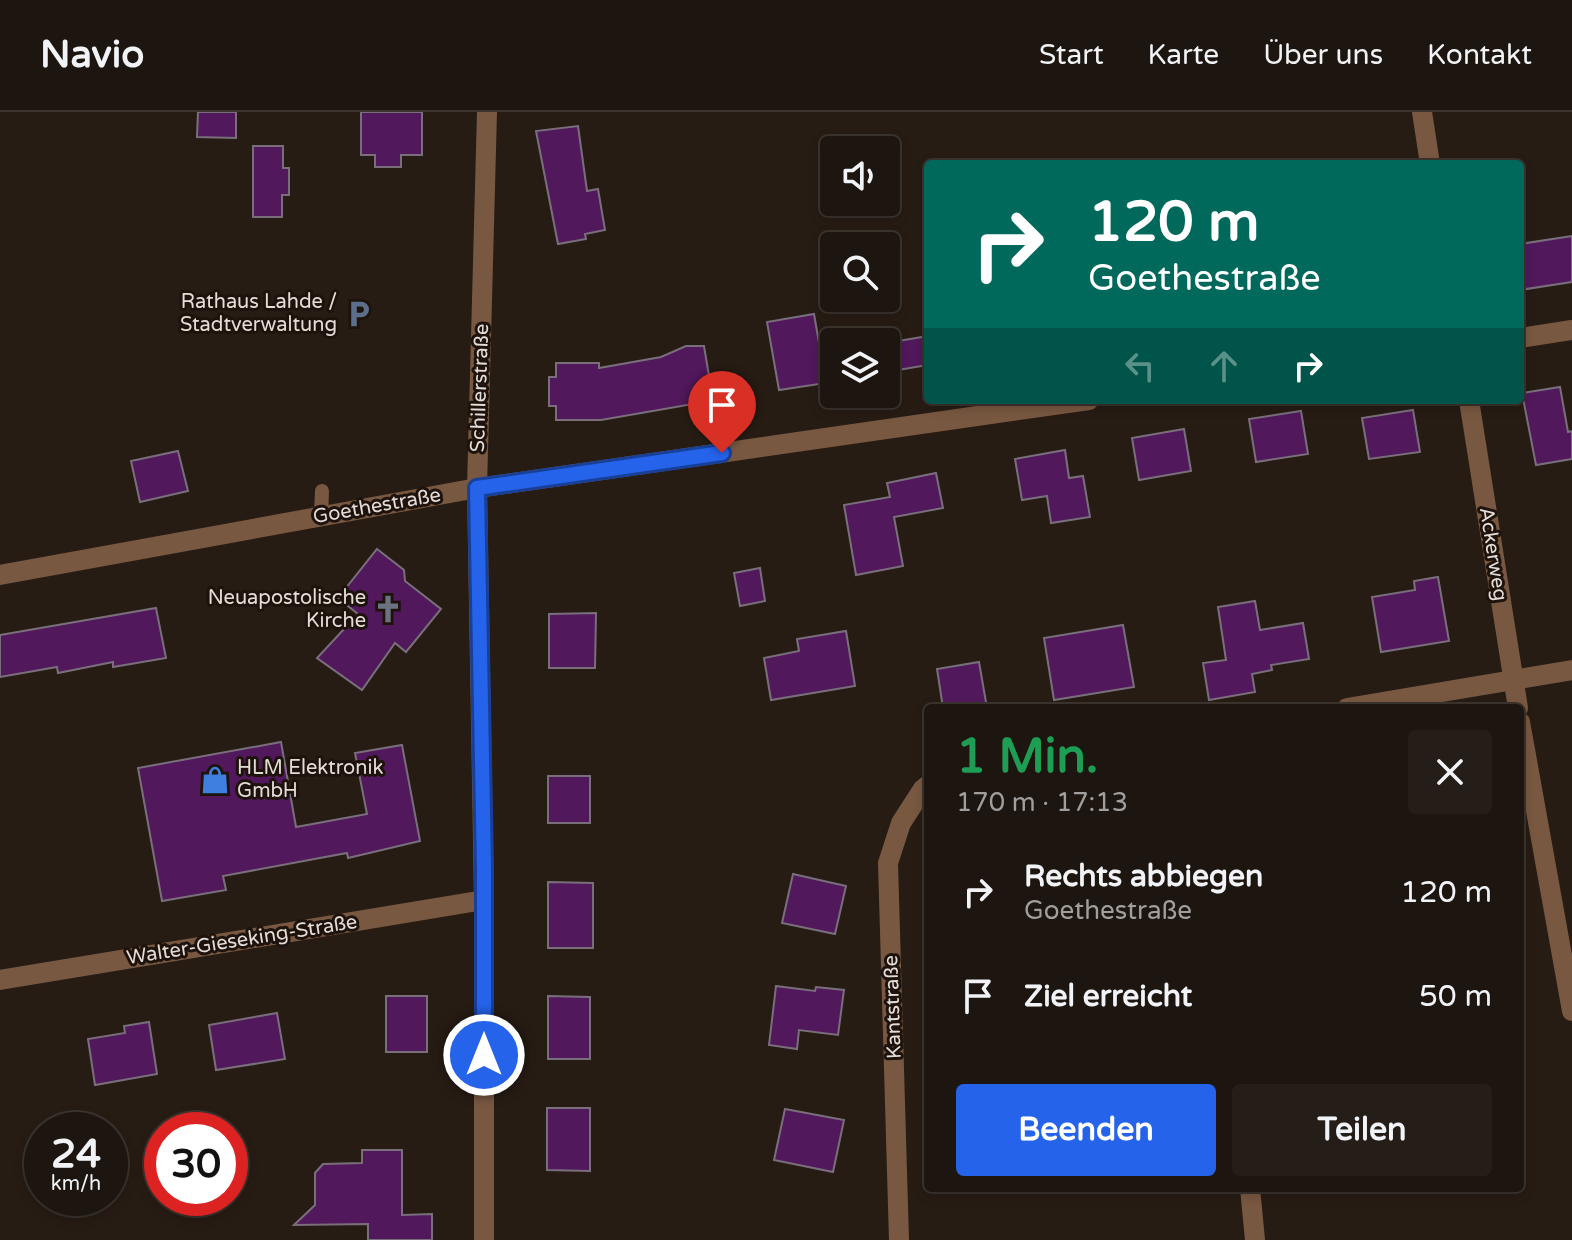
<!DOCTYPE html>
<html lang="de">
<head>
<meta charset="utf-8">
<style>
	body { margin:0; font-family:"Varela Round",sans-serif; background:#251e18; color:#f1f3f6; height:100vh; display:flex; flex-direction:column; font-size:30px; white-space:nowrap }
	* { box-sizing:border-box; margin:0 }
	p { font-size:26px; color:#a09f9e }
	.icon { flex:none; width:44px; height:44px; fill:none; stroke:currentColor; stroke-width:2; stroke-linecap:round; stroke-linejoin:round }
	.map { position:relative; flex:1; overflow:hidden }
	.panel { position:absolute; left:924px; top:592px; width:600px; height:488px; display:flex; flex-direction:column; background:#1d150f; border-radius:8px; box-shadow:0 4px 12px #0003,0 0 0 2px #3b342f }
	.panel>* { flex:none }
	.guide { position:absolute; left:924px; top:48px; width:600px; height:244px; border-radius:8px; box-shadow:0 4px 12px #0003,0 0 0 2px #3b342f; background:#00695c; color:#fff; overflow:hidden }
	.tools { position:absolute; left:820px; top:24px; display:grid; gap:16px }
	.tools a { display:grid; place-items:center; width:80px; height:80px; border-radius:8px; background:#1d150f; box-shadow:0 4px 12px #0003,0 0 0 2px #3b342f; font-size:40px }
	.speed { position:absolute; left:24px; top:1000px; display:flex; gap:16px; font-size:40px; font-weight:700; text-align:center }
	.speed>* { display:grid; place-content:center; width:104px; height:104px; border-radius:50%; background:#1d150f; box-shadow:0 4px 12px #0003,0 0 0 2px #3b342f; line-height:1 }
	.speed small { font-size:20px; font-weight:400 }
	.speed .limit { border:12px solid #d22; background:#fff; color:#111 }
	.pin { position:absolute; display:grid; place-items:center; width:68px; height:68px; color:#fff; margin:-82px -34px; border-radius:50% 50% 50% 0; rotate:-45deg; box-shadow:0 0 8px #0007 }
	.pin .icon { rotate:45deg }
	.me { position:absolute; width:88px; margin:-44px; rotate:0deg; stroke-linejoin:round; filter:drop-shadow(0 0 6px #0008) }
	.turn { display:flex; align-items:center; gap:28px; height:168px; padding:0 32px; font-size:36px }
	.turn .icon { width:104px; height:104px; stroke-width:2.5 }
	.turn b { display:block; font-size:56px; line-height:68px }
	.lanes { display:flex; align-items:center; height:76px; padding:0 32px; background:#0003; justify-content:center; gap:40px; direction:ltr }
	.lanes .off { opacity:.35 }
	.round { display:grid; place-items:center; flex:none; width:84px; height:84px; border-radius:8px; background:#251e18 }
	.overview { display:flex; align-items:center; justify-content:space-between; height:136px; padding:0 32px }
	h1 { font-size:48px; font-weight:700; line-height:60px; color:#1e9e55 }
	.action { display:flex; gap:16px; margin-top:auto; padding:16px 32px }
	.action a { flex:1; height:92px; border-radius:8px; background:#2563eb; color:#fff; font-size:32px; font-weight:700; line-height:92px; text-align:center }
	.action a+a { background:#251e18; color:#f1f3f6 }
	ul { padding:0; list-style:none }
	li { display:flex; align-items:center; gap:24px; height:104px; padding:0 32px }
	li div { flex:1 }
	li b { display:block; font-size:30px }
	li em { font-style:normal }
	header { display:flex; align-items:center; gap:48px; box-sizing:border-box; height:112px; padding:0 40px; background:#1d150f; border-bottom:2px solid #3b342f }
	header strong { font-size:38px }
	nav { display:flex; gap:44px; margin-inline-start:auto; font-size:28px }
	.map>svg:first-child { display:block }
</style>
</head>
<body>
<header>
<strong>Navio</strong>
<nav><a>Start</a><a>Karte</a><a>Über uns</a><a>Kontakt</a></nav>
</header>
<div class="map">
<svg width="1572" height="1128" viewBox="0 0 1572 1128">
	<rect width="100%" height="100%" fill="#271c14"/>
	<g fill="#51185c" stroke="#796f7b" stroke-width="2">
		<polygon points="198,0 236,0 236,26 197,25"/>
		<polygon points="361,0 422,0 422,43 401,43 401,55 375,55 375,43 361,43"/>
		<polygon points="578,14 587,79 598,77 605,118 585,122 586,127 558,132 536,19"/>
		<polygon points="253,34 283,34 283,56 289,56 289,83 282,83 282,105 253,105"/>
		<polygon points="1572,124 1572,170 1520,178 1520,132"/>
		<polygon points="814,202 826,271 779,278 767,210"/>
		<polygon points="928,224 928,253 886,260 886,231"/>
		<polygon points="686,234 704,234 712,282 698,284 699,291 601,308 556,308 556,294 549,294 549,265 556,265 556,251 599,251 599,256 661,245"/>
		<polygon points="1560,275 1568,320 1572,319 1572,347 1536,353 1522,281"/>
		<polygon points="1413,298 1420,340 1369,347 1362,306"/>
		<polygon points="1301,299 1308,342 1256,350 1249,307"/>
		<polygon points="1184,317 1191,359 1139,368 1132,326"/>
		<polygon points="1065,338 1069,366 1083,364 1090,405 1051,411 1047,384 1022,388 1015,347"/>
		<polygon points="178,339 188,379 140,390 131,349"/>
		<polygon points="936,361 943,396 894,405 903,454 856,463 844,393 890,385 887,371"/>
		<polygon points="377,437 404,458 405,469 441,497 406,540 395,531 362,578 317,546 358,502 338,486"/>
		<polygon points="760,456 765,489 740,494 734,461"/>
		<polygon points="1438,465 1449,529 1381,540 1372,485 1415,478 1414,469"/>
		<polygon points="1255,489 1260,518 1303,511 1309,547 1271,553 1272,558 1252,562 1255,580 1209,588 1203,551 1226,548 1218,495"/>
		<polygon points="156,496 166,546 113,555 113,550 58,561 57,555 0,565 0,523"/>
		<polygon points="596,501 595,556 549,556 549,502"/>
		<polygon points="1123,513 1134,575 1054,588 1044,526"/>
		<polygon points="846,519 855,574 771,588 764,546 799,539 797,527"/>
		<polygon points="979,550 987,596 943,596 937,557"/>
		<polygon points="281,630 296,715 367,702 355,641 402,633 420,729 348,746 347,741 223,764 226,778 162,789 138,656"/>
		<rect x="548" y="664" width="42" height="47"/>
		<polygon points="793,762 846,774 835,822 782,811"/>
		<polygon points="548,770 593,771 593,836 548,836"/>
		<polygon points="776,874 815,879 816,875 844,878 838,923 799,918 797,937 769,933"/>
		<rect x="386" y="884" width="41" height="56"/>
		<polygon points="548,884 590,885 590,947 548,947"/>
		<polygon points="277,901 285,947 216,958 209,913"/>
		<polygon points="149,910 157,962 95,973 88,927 125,921 124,914"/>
		<polygon points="547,996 590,996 590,1059 547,1058"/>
		<polygon points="785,997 844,1008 833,1060 774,1048"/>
		<polygon points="362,1038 402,1038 402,1103 432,1102 432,1128 368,1128 368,1112 294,1113 315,1093 315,1061 323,1052 362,1051"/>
	</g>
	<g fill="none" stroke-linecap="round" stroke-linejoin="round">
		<polyline stroke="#795841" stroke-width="14" points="321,404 322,379"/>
		<g stroke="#795841" stroke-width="20">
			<polyline points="1422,0 1430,52"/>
			<polyline points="1520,226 1572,218"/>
			<polyline points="1469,288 1518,596"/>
			<polyline points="0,463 477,376 1089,288"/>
			<polyline points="1347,596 1572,558"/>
			<polyline points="1520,610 1572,899"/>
			<polyline points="0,868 484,788"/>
			<polyline points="1250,1076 1255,1128"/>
			<polyline points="484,1128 484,788 477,376 487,0"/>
			<polyline points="899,1128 888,751 901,711 923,677 928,673"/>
		</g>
	</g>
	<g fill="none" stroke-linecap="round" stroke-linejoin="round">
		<defs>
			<polyline id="route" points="484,943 484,757 477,376 722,341"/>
		</defs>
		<use href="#route" stroke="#184099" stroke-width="20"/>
		<use href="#route" stroke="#2563eb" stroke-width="14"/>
	</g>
	<defs>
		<symbol id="parking-bare" viewBox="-9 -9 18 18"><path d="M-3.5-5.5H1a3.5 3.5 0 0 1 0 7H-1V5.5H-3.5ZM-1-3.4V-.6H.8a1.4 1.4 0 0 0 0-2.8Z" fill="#5c6f8a" stroke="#1e130c" stroke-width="2.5" paint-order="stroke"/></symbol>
		<symbol id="church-bare" viewBox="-9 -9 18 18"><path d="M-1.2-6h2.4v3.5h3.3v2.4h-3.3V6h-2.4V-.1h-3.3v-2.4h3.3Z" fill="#6b7280" stroke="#1e130c" stroke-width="2.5" paint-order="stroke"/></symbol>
		<symbol id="shop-bare" viewBox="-9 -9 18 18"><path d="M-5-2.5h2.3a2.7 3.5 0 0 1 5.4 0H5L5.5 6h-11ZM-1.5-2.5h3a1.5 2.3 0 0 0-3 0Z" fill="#3f7fe0" stroke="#1e130c" stroke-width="2.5" paint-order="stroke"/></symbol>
	</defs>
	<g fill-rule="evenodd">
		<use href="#parking-bare" x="339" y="182" width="40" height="40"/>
		<use href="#church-bare" x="368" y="477" width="40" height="40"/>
		<use href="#shop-bare" x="195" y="648" width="40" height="40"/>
	</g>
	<g text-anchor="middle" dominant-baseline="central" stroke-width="6" stroke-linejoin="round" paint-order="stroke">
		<g font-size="20" fill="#e4dcd7" stroke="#1e130c" text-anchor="end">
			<text x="337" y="190">Rathaus Lahde /<tspan x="337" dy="23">Stadtverwaltung</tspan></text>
			<text x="366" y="486">Neuapostolische<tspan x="366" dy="23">Kirche</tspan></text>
			<text x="237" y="656" text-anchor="start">HLM Elektronik<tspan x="237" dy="23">GmbH</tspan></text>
		</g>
		<g font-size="20" fill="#e4dcd7" stroke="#1e130c">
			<text transform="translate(480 276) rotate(-88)">Schillerstraße</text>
			<text transform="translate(377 394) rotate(-10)">Goethestraße</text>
			<text transform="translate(1493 442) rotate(81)">Ackerweg</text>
			<text transform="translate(242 828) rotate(-9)">Walter-Gieseking-Straße</text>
			<text transform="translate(893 895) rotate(-92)">Kantstraße</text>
		</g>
	</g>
</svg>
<div class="tools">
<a><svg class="icon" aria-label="sound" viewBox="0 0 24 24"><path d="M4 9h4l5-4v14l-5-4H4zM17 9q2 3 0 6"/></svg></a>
<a><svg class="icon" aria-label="search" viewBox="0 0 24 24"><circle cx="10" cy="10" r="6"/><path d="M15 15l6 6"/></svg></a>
<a><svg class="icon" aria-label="layers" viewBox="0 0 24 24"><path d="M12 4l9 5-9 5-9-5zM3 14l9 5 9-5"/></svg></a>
</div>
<div class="speed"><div>24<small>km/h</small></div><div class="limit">30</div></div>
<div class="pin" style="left:722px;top:341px;background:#d93025"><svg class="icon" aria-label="arrive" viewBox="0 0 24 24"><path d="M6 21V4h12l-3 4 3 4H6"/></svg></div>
<svg class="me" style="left:484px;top:943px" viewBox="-20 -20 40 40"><circle r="17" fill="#2563eb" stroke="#fff" stroke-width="3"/><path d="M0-11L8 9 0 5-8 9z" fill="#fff"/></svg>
<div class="guide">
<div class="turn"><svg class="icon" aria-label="right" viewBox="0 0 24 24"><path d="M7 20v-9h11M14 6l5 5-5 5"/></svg><div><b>120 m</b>Goethestraße</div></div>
<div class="lanes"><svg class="icon off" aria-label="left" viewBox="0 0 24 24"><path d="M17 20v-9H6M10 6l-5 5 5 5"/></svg><svg class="icon off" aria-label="ahead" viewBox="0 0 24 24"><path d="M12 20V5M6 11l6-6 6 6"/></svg><svg class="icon" aria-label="right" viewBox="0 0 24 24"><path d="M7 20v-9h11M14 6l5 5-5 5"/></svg></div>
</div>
<section class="panel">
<div class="overview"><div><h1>1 Min.</h1><p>170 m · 17:13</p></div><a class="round"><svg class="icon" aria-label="close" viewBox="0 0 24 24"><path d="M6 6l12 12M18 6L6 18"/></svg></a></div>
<ul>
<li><svg class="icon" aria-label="right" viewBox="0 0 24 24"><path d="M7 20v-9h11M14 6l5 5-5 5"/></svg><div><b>Rechts abbiegen</b><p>Goethestraße</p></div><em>120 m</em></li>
<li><svg class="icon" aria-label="arrive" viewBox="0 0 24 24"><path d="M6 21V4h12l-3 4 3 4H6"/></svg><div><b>Ziel erreicht</b></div><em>50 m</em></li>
</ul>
<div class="action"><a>Beenden</a><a>Teilen</a></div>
</section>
</div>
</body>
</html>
